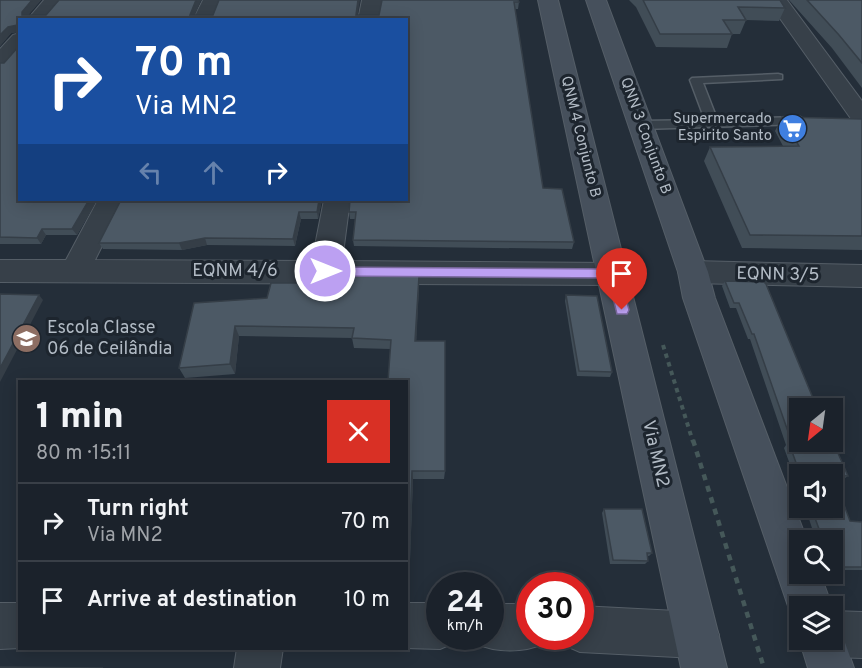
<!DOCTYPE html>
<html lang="en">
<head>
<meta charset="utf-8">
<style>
	body { margin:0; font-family:Overpass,sans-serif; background:#282f37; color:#f1f3f6; height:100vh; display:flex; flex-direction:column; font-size:22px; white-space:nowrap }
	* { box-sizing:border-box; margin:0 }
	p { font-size:20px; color:#a0a4a9 }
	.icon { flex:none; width:33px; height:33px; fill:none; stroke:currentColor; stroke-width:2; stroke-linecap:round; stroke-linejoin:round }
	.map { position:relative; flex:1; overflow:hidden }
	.panel { position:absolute; left:18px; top:380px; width:390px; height:270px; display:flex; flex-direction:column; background:#1b222b; border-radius:0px; box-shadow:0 3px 15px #0003,0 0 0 2px #393f47 }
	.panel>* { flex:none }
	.hud { position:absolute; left:18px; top:18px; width:390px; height:183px; border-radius:0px; box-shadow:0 3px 15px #0003,0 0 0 2px #393f47; background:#1a4fa0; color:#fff; overflow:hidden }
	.needle { width:39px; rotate:209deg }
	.buttons { position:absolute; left:789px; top:398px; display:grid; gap:12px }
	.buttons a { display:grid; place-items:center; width:54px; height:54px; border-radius:0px; background:#1b222b; box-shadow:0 3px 15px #0003,0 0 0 2px #393f47; font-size:30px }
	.speed { position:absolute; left:426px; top:572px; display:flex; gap:12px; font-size:30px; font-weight:700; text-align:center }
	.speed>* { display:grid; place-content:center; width:78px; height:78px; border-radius:50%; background:#1b222b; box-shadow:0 3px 15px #0003,0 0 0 2px #393f47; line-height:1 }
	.speed small { font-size:15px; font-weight:400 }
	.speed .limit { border:9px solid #d22; background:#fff; color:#111 }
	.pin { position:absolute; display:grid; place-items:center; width:51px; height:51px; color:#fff; margin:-62px -26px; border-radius:50% 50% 50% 0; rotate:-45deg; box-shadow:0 0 6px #0007 }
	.pin .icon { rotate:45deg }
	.me { position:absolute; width:66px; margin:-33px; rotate:90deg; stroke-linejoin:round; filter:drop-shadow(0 0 4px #0008) }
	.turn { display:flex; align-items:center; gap:21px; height:126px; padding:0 18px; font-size:27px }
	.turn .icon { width:78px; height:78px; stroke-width:2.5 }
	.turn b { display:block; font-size:42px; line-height:51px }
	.lanes { display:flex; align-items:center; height:57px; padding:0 18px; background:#0003; justify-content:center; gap:30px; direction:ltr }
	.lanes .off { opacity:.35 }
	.round { display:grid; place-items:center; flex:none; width:63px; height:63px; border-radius:0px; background:#282f37 }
	.overview { display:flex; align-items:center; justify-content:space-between; height:102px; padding:0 18px }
	h1 { font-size:36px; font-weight:800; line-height:45px }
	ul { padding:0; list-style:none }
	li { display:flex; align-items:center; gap:18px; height:78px; padding:0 18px; border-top:2px solid #393f47 }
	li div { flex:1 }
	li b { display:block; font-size:22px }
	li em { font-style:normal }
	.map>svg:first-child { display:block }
</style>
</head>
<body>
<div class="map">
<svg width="862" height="668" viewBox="0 0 862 668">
	<rect width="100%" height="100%" fill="#242e39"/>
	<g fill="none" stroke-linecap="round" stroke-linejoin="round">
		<defs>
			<polygon id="service" points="778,74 782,75 782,79 703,83 717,119 800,117 806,121 804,124 642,129 636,125 642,121 705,120 690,80 692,78"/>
			<g id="minor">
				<polygon points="44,0 64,0 48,20 27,20"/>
				<polygon points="203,0 223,0 213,20 193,20"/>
				<polygon points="362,0 382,0 378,20 358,20"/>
				<polygon points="767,0 787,0 862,101 862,125 854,123"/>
				<polygon points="20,33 20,53 8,67 0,68 0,49 13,35"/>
				<polygon points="98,200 125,200 95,260 312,261 324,200 350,200 342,261 613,263 624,266 628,274 624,282 613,285 0,282 0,260 66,260"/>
				<polygon points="693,261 862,265 862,287 693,283 682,280 678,272 682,264"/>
				<polygon points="0,603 20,603 20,648 21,648 0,649"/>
				<polygon points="406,603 440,603 440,636 458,636 456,642 440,649 405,648 406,648"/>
				<path d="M490,604H530V636H549L546,643C523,653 497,653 474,643L471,636H490Z"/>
				<polygon points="580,606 696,612 712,619 719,635 712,651 696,658 580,652 564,645 560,636 580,636"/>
				<polygon points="832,611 862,612 862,658 832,657 816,650 811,639 832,639"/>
				<polygon points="237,648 283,648 280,668 234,668"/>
			</g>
			<g id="secondary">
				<polygon points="538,0 558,0 727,668 681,668"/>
				<polygon points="586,0 606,0 708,272 715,298 807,540 800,540 800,573 820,573 832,606 800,606 800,624 794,622 788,606 683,298 678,272"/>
				<polygon points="832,620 838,623 854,668 808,668 799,639 800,638 832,639"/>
			</g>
		</defs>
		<use href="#service" stroke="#555e67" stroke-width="3"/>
		<use href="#minor" stroke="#555e67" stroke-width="2"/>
		<use href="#secondary" stroke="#555e67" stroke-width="2"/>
		<polyline stroke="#455859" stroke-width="4" stroke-dasharray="4.5 4.5" stroke-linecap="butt" points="663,345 693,442"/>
		<polyline stroke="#455859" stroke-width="4.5" stroke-dasharray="6 6" stroke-linecap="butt" points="693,440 764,668"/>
		<use href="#service" fill="#374049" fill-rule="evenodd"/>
		<use href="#minor" fill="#374049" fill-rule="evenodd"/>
		<use href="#secondary" fill="#46505c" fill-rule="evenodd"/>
	</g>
	<g fill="#414d57">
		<polygon points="0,0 41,0 28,15 46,15 201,0 194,15 379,15 382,0 519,2 518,9 515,9 543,188 574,242 572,249 354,246 353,240 355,219 350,219 349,212 406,200 406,20 20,20 97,200 77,235 46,235 41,244 0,244 0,63 4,63 19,46 18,32 11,33 0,46"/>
		<polygon points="629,0 780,0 785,8 779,21 746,20 740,34 732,34 727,48 656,47 636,7"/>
		<polygon points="789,0 862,0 862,88 832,48"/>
		<polygon points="782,117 862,119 862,250 742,248 704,161 710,147 783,146 775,131"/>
		<polygon points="121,200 322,200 318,219 301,219 295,246 207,245 182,250 103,249 99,243"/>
		<polygon points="725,281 764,282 800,408 848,476 842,480 835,479 850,521 862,522 862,570 832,570 832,540 816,540 805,507 832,507 800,474 800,492 784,448 786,445 750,339 748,339 736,308 730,308 722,286"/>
		<polygon points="419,286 416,341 445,471 444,479 413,479 410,560 406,560 406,381 390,349 354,348 352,338 239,336 235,374 185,378 179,368 267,298"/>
		<polygon points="566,295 612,372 610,377 577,376 565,301"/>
		<polygon points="604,509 652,553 649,556 647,556 648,561 645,564 610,564 602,513"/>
	</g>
	<g fill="#353e47">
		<polygon points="32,0 41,0 25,19 22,15 22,12"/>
		<polygon points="196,0 201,0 193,20 190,15"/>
		<polygon points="358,0 360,0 357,20 356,15"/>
		<polygon points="18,25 20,32 11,33 0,46 0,35 8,27"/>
		<polygon points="89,200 97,200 77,235 72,229"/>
		<polygon points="319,200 322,200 318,219 317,212"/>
		<polygon points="299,212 301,219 295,246 293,239"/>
		<polygon points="42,229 46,235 41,244 37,238"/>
		<polygon points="205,238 207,245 182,250 179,243"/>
		<polygon points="419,276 419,286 416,351 415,341"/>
		<polygon points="39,295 43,300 0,382 0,368"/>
		<polygon points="235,326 239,336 235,374 230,364"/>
		<polygon points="412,471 413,479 410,560 409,554"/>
	</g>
	<g fill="#4c5965" stroke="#353e47" stroke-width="1.5">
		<polygon points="0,0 32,0 22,12 22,15 46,15 59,0 196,0 190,15 213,15 219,0 358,0 356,15 379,15 382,0 518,0 519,2 514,2 543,188 562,189 574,242 353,240 356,212 349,212 350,200 406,200 406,20 20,20 20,200 89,200 72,229 42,229 37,238 0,237 0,63 4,63 19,46 18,25 8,27 0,35"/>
		<polygon points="643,0 780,0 785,8 738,7 746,20 723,20 732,34 660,34"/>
		<polygon points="807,0 862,0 862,63 839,35"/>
		<polygon points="782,117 862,119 862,236 750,235 710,147 799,146"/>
		<polygon points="121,200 319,200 317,212 299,212 293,239 205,238 179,243 99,243"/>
		<polygon points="351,275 419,276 415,341 445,341 445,471 412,471 409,554 406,553 406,381 388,381 391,340 352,338 354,328 235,326 230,364 179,368 194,303 267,298 271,283 317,283"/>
		<polygon points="725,281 764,282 766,284 817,408 800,408 800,441 830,441 832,444 834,444 848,476 833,475 850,521 862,522 862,567 833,567 832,540 823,540 811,507 832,507 832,474 800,474 789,443 792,443 754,334 752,334 739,303 734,303"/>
		<polygon points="0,294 39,295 0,368"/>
		<polygon points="566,295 597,296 612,372 579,371"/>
		<polygon points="604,509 642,509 652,553 647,553 648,561 613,560"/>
		<polygon points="0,667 103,668 0,668"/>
	</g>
	<polygon fill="#bca0f2" stroke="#7a689d" stroke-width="1.5" points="325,267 614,269 620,274 629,310 627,314 617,314 608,278 325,276 318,271"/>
	<defs>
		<symbol id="supermarket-disc" viewBox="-11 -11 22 22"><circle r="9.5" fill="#3f7fe0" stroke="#1d252e"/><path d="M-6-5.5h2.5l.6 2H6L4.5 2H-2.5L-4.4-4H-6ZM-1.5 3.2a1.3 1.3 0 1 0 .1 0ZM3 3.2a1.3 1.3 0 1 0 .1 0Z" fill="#fff"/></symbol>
		<symbol id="school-disc" viewBox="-11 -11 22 22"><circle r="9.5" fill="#8d6e63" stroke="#1d252e"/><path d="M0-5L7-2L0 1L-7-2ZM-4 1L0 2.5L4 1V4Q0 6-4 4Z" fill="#fff"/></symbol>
	</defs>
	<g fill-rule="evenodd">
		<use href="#supermarket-disc" x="776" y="112" width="33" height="33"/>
		<use href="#school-disc" x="10" y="322" width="33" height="33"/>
	</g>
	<g text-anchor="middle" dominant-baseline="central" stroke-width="6" stroke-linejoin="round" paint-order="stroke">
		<g font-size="15" fill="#b2bbc5" stroke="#1d252e" text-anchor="end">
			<text x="772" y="119">Supermercado<tspan x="772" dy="17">Espirito Santo</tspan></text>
		</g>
		<g font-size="15" fill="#b2bbc5" stroke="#1d252e">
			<text transform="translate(645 136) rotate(70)">QNN 3 Conjunto B</text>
			<text transform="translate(580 137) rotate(76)">QNM 4 Conjunto B</text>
		</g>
		<g font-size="18" fill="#b2bbc5" stroke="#1d252e">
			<text x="235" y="271">EQNM 4/6</text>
			<text transform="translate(778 275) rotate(1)">EQNN 3/5</text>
			<text transform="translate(655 454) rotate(77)">Via MN2</text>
		</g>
		<g font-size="18" fill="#b2bbc5" stroke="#1d252e" text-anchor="start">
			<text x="47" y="328">Escola Classe<tspan x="47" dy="21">06 de Ceilândia</tspan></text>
		</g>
	</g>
</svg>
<div class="buttons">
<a><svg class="needle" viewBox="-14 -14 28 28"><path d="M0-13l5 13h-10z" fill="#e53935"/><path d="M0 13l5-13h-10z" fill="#a0a4a9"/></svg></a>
<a><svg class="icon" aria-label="sound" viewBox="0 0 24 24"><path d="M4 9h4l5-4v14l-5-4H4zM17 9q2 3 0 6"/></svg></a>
<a><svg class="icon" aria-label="search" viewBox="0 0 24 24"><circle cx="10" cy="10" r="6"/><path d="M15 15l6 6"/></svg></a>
<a><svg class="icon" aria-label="layers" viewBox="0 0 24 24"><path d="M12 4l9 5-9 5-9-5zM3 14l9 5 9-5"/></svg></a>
</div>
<div class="speed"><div>24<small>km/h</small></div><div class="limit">30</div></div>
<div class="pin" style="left:622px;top:310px;background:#d93025"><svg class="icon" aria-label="arrive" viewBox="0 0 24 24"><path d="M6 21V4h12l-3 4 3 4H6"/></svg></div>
<svg class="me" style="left:325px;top:271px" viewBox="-20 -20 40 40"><circle r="17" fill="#bca0f2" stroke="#fff" stroke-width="3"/><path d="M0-11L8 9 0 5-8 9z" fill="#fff"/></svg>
<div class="hud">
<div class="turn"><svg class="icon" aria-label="right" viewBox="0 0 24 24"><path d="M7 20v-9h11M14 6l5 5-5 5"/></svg><div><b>70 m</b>Via MN2</div></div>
<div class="lanes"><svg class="icon off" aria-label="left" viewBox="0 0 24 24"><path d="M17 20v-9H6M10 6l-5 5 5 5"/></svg><svg class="icon off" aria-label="ahead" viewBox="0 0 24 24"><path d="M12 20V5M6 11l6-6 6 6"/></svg><svg class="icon" aria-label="right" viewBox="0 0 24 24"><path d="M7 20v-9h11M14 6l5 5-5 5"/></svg></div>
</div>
<section class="panel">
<div class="overview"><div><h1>1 min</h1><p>80 m · 15:11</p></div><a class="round" style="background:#d93025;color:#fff"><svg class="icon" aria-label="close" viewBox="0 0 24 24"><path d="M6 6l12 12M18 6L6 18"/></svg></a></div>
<ul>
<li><svg class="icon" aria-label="right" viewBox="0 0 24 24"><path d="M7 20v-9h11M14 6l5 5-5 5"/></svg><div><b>Turn right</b><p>Via MN2</p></div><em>70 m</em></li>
<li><svg class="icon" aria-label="arrive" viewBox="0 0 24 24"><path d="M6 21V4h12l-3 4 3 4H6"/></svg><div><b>Arrive at destination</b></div><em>10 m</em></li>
</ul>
</section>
</div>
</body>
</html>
